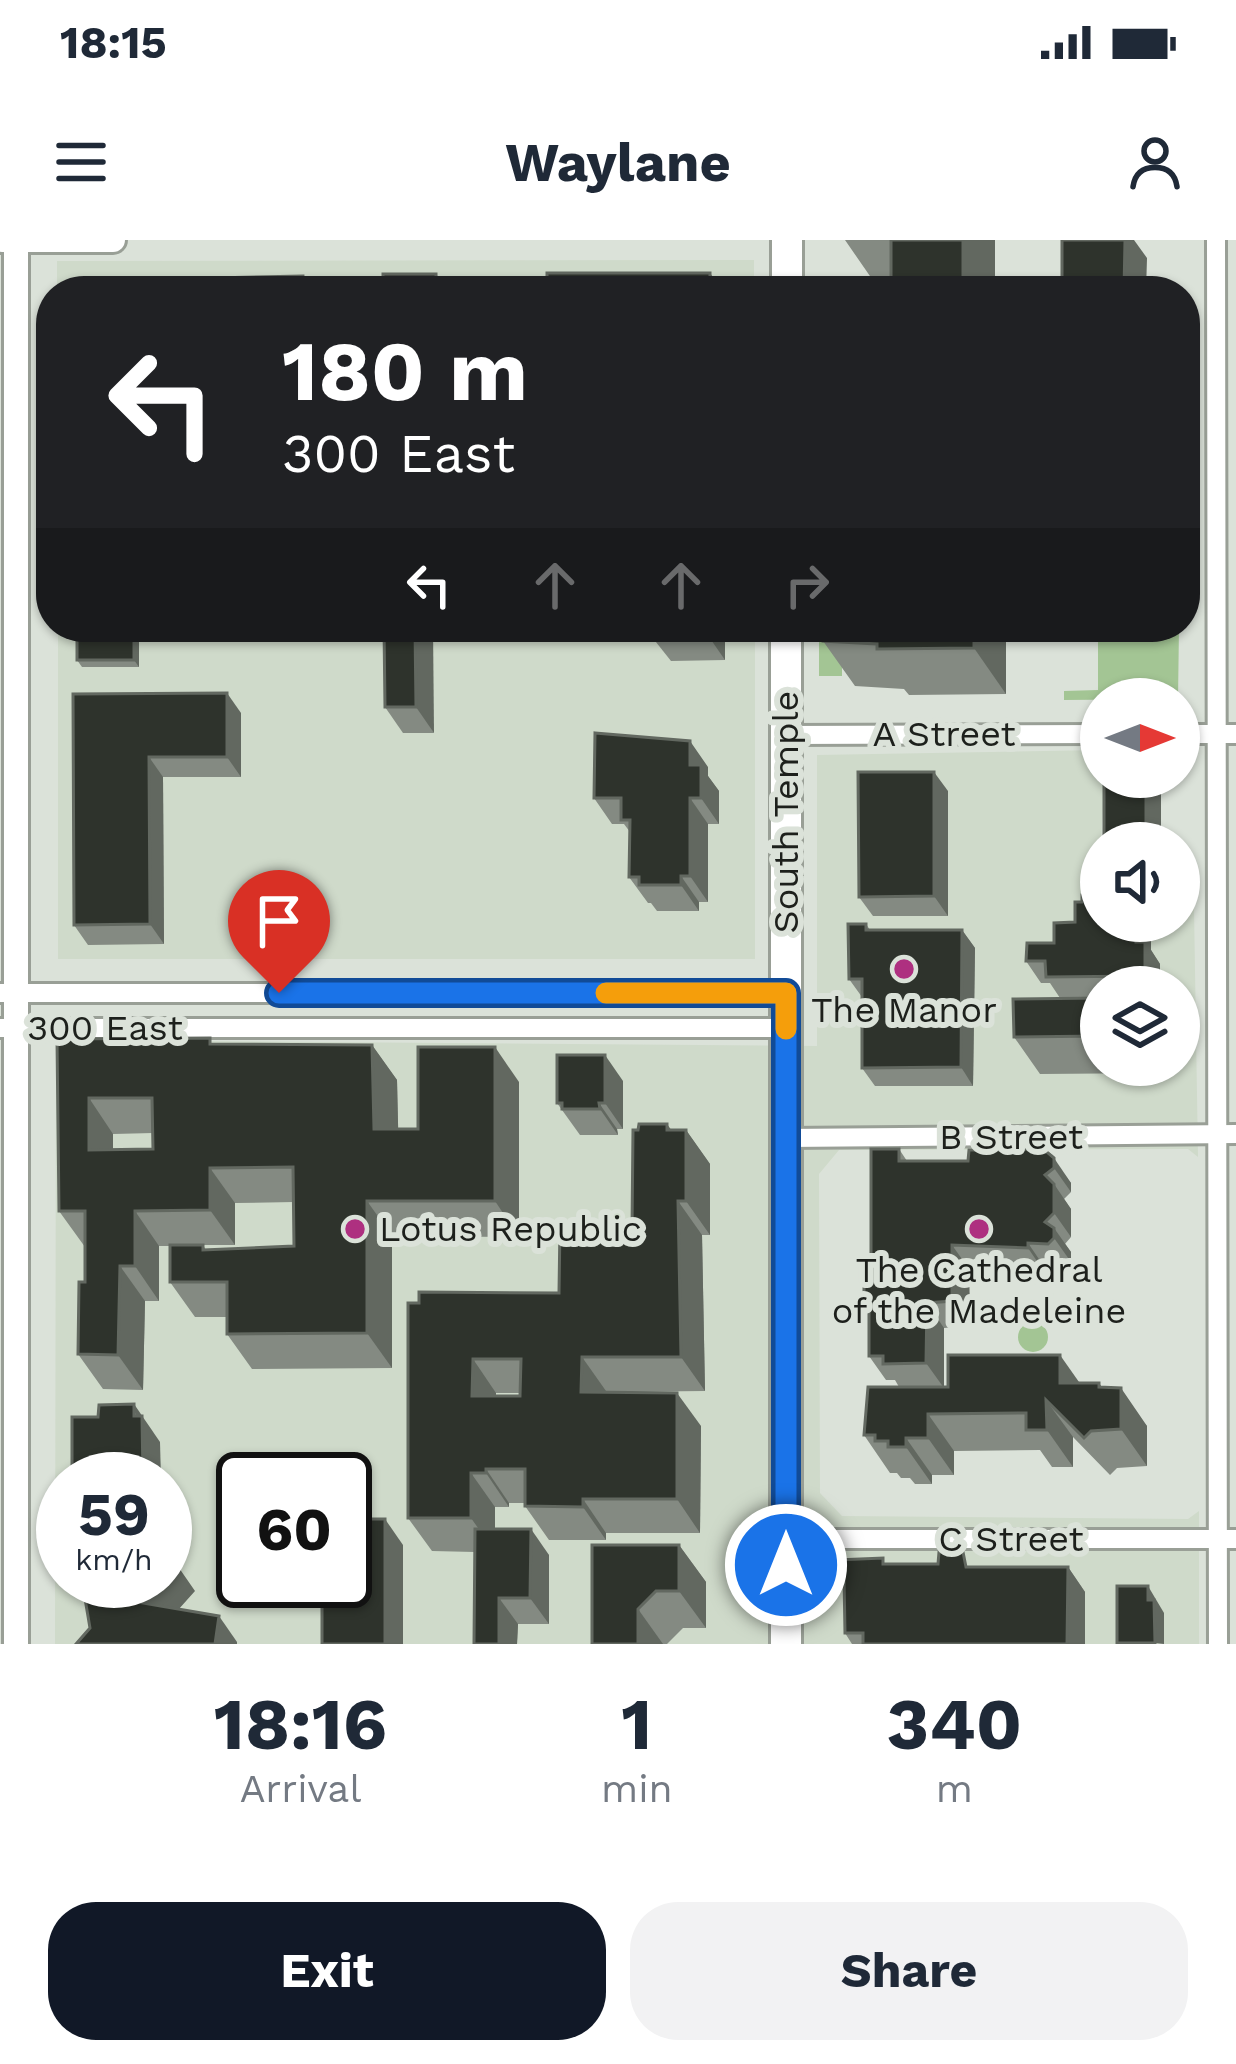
<!DOCTYPE html>
<html lang="en">
<head>
<meta charset="utf-8">
<style>
	body { margin:0; font-family:"Work Sans",sans-serif; background:#f2f2f3; color:#1f2937; height:100vh; display:flex; flex-direction:column; font-size:45px; white-space:nowrap }
	* { box-sizing:border-box; margin:0 }
	p { font-size:39px; color:#747a83 }
	.icon { flex:none; width:66px; height:66px; fill:none; stroke:currentColor; stroke-width:2; stroke-linecap:round; stroke-linejoin:round }
	.map { position:relative; height:1404px; overflow:hidden }
	.drawer { display:flex; flex-direction:column; background:#fff; flex:1 }
	.drawer>* { flex:none }
	.guide { position:absolute; left:36px; top:36px; width:1164px; height:366px; border-radius:48px; box-shadow:0 3px 9px #0004; background:#202124; color:#fff; overflow:hidden }
	.needle { width:78px; rotate:90deg }
	.buttons { position:absolute; left:1080px; top:438px; display:grid; gap:24px }
	.buttons a { display:grid; place-items:center; width:120px; height:120px; border-radius:50%; background:#fff; box-shadow:0 3px 9px #0004; font-size:60px }
	.speed { position:absolute; left:36px; top:1212px; display:flex; gap:24px; font-size:60px; font-weight:700; text-align:center }
	.speed>* { display:grid; place-content:center; width:156px; height:156px; border-radius:50%; background:#fff; box-shadow:0 3px 9px #0004; line-height:1 }
	.speed small { font-size:30px; font-weight:400 }
	.speed .limit { border:6px solid #111; border-radius:18px; background:#fff; color:#111 }
	.pin { position:absolute; display:grid; place-items:center; width:102px; height:102px; color:#fff; margin:-123px -51px; border-radius:50% 50% 50% 0; rotate:-45deg; box-shadow:0 0 12px #0007 }
	.pin .icon { rotate:45deg }
	.me { position:absolute; width:132px; margin:-66px; rotate:0deg; stroke-linejoin:round; filter:drop-shadow(0 0 9px #0008) }
	.turn { display:flex; align-items:center; gap:42px; height:252px; padding:0 48px; font-size:54px }
	.turn .icon { width:156px; height:156px; stroke-width:2.5 }
	.turn b { display:block; font-size:84px; line-height:102px }
	.lanes { display:flex; align-items:center; height:114px; padding:0 48px; background:#0003; justify-content:center; gap:60px; direction:ltr }
	.lanes .off { opacity:.35 }
	.eta { display:flex; justify-content:space-evenly; align-items:center; height:204px; text-align:center }
	.eta b { font-size:72px; font-weight:700; line-height:84px }
	.action { display:flex; gap:24px; margin-top:auto; padding:24px 48px }
	.action a { flex:1; height:138px; border-radius:48px; background:#111827; color:#fff; font-size:48px; font-weight:700; line-height:138px; text-align:center }
	.action a+a { background:#f2f2f3; color:#1f2937 }
	.status { display:flex; justify-content:space-between; align-items:center; height:84px; padding:0 60px; background:#fff; direction:ltr }
	.status svg { height:33px; fill:currentColor }
	header { display:flex; justify-content:space-between; align-items:center; height:156px; padding:0 48px; background:#fff; font-size:54px; font-weight:700 }
	.map>svg:first-child { display:block }
</style>
</head>
<body>
<div class="status"><b>18:15</b><svg viewBox="0 0 49 12"><path d="M0 12V9h3v3zM5 12V6h3v6zM10 12V3h3v9zM15 12V0h3v12zM26 1h20v11H26zM47 4h2v5h-2z"/></svg></div>
<header><svg class="icon" aria-label="menu" viewBox="0 0 24 24"><path d="M4 6h16M4 12h16M4 18h16"/></svg>Waylane<svg class="icon" aria-label="person" viewBox="0 0 24 24"><circle cx="12" cy="8" r="4"/><path d="M4 21q1-7 8-7t8 7"/></svg></header>
<div class="map">
<svg width="1236" height="1404" viewBox="0 0 1236 1404">
	<rect width="100%" height="100%" fill="#dbe2d9"/>
	<g fill="#cfdaca" fill-rule="evenodd">
		<polygon points="754,20 754,51 57,51 57,21"/>
		<rect x="58" y="387" width="697" height="332"/>
		<path d="M1101,510V537H1105L1097,662L1101,681H1179V667L1194,668L1198,917L1188,909L839,910L819,934L820,1253L842,1276L1188,1279L1199,1271V1404H55L56,800L817,806V515ZM1101,747H1179V825H1101ZM63,1239H165V1341H63ZM243,1239H345V1341H243Z"/>
	</g>
	<g fill="#a3c594">
		<rect x="819" y="387" width="23" height="49"/>
		<polygon points="1098,387 1179,387 1178,459 1064,460 1064,451 1098,450"/>
		<circle cx="1033" cy="1097" r="15"/>
	</g>
	<g fill="none" stroke-linecap="round" stroke-linejoin="round">
		<defs>
			<g id="minor">
				<polyline points="1216,0 1218,1404"/>
				<polyline points="1179,494 1236,494"/>
				<polyline points="786,495 1101,494"/>
				<polyline points="0,753 786,753"/>
				<polyline points="0,788 786,788"/>
				<polyline points="786,898 1236,894"/>
				<polyline points="786,1299 1236,1299"/>
			</g>
			<g id="tertiary">
				<polyline points="2,0 113,0"/>
				<polyline points="16,0 16,1404"/>
			</g>
			<g id="primary">
				<polyline points="787,51 787,0"/>
				<polyline points="786,387 786,1404"/>
			</g>
		</defs>
		<use href="#minor" stroke="#999f96" stroke-width="24"/>
		<use href="#tertiary" stroke="#999f96" stroke-width="30"/>
		<use href="#primary" stroke="#999f96" stroke-width="36"/>
		<use href="#minor" stroke="#fff" stroke-width="18"/>
		<use href="#tertiary" stroke="#fff" stroke-width="24"/>
		<use href="#primary" stroke="#fff" stroke-width="30"/>
	</g>
	<g fill="#848a82" fill-rule="evenodd">
		<polygon points="845,0 995,0 995,51 891,51 891,39 872,39"/>
		<polygon points="384,387 434,493 403,493 385,467"/>
		<polygon points="823,387 997,387 1006,401 1006,454 909,455 904,449 855,446 823,401"/>
		<polygon points="725,389 725,420 671,421 648,392"/>
		<polygon points="139,393 139,427 82,427 77,420"/>
		<polygon points="73,454 241,473 241,537 163,537 164,704 88,705 74,685"/>
		<polygon points="708,527 708,536 719,551 719,584 708,584 708,662 699,662 699,671 657,671 651,663 648,663 629,637 630,592 624,584 612,584 594,558"/>
		<polygon points="948,551 948,676 873,676 859,657"/>
		<polygon points="1082,662 1101,681 1157,681 1157,683 1151,683 1151,710 1160,724 1160,747 1101,747 1101,825 1163,825 1163,833 1040,834 1014,797 1060,758 1050,743 1041,743 1026,721 1054,703 1075,682"/>
		<polygon points="866,684 870,690 962,690 975,708 973,846 875,846 862,828 862,757 849,739"/>
		<path d="M57,799L214,804L372,805L397,840L398,889H418L519,842V997L392,996V1128L252,1129L227,1094V1077H195L170,1042V1006H159V1061H145L143,1150L103,1149L78,1114L85,1042V1007L59,971ZM153,893V909L113,910V894ZM294,962V1006L206,1010L203,1005H235V963Z"/>
		<polygon points="623,841 623,889 617,889 618,895 580,895 557,863"/>
		<path d="M638,890H686L710,924V995H702L705,1151L606,1152L701,1186L700,1293H606V1300H549L525,1266V1263H509V1267H495V1289L549,1315V1384H518L517,1404L475,1312L432,1311L408,1278V1063L559,1053L632,990ZM496,1153H520V1156H496Z"/>
		<polygon points="899,909 907,921 968,921 1047,912 1071,943 1071,952 1064,959 1071,969 1071,997 1065,1004 1071,1012 1071,1022 1066,1028 1045,1028 1045,1033 969,1029 970,1086 944,1088 944,1147 1080,1143 1102,1147 1147,1186 1147,1226 1117,1228 1110,1235 1073,1197 1073,1227 1052,1227 1040,1210 954,1211 954,1235 932,1235 932,1244 915,1244 910,1238 901,1238 897,1233 890,1233 864,1195 899,1147 895,1140 886,1140 869,1116 869,1069 864,1062"/>
		<polygon points="679,1305 706,1342 706,1388 683,1388 667,1404 592,1404"/>
		<polygon points="887,1324 974,1327 1068,1327 1085,1352 1085,1404 852,1404 845,1393 844,1347 837,1337"/>
	</g>
	<g fill="#626860">
		<rect x="963" y="0" width="32" height="51"/>
		<polygon points="1125,0 1134,0 1147,18 1146,51 1124,51"/>
		<polygon points="710,33 723,51 710,51"/>
		<polygon points="436,34 448,51 436,51"/>
		<polygon points="303,36 314,51 304,51"/>
		<polygon points="134,387 139,393 139,427 134,420"/>
		<polygon points="415,387 433,387 434,493 416,467"/>
		<polygon points="707,387 723,387 725,389 725,420 707,394"/>
		<polygon points="974,387 997,387 1006,401 1006,454 974,408"/>
		<polygon points="227,453 241,473 241,537 227,517"/>
		<polygon points="690,501 708,527 708,536 719,551 719,584 701,558 690,525"/>
		<polygon points="149,517 163,537 164,704 150,684"/>
		<polygon points="934,532 948,551 948,676 934,656"/>
		<polygon points="1146,537 1152,537 1161,550 1161,603 1146,603"/>
		<polygon points="690,558 708,584 708,662 690,636"/>
		<polygon points="681,636 699,662 699,671 681,645"/>
		<polygon points="1136,681 1149,681 1151,683 1151,710 1160,724 1160,747 1153,747 1145,736 1136,702"/>
		<polygon points="962,690 975,708 973,846 961,827"/>
		<polygon points="372,805 397,840 399,924 374,889"/>
		<polygon points="495,807 519,842 519,997 495,961"/>
		<polygon points="605,815 623,841 623,889 605,863"/>
		<polygon points="89,858 113,894 113,945 89,910"/>
		<polygon points="599,863 617,889 618,895 600,869"/>
		<polygon points="667,884 686,911 686,890 710,924 710,995 686,961"/>
		<polygon points="1054,918 1071,943 1071,952 1054,928"/>
		<polygon points="210,928 235,963 235,1005 210,970"/>
		<polygon points="1054,944 1071,969 1071,997 1054,973"/>
		<polygon points="367,961 392,996 392,1128 367,1093"/>
		<polygon points="678,961 702,995 705,1151 681,1117"/>
		<polygon points="135,971 159,1006 159,1061 135,1026"/>
		<polygon points="1054,988 1071,1012 1071,1022 1054,998"/>
		<polygon points="1028,1003 1045,1028 1045,1033 1028,1008"/>
		<polygon points="952,1005 969,1029 970,1086 952,1061"/>
		<polygon points="120,1026 145,1061 143,1150 118,1115"/>
		<polygon points="927,1063 944,1088 944,1148 926,1123"/>
		<polygon points="1060,1115 1086,1152 1060,1143"/>
		<polygon points="582,1117 606,1151 605,1186 581,1152"/>
		<polygon points="473,1119 496,1153 496,1190 472,1156"/>
		<polygon points="1099,1143 1121,1174 1121,1148 1147,1186 1147,1226 1121,1189 1099,1147"/>
		<polygon points="677,1153 701,1186 700,1293 677,1259"/>
		<polygon points="1046,1160 1073,1197 1073,1227 1047,1190"/>
		<polygon points="134,1164 160,1202 161,1239 143,1239"/>
		<polygon points="928,1174 954,1211 954,1235 928,1198"/>
		<polygon points="906,1198 932,1235 932,1244 906,1207"/>
		<polygon points="486,1229 509,1263 509,1267 486,1233"/>
		<polygon points="471,1233 495,1267 495,1312 471,1278"/>
		<polygon points="583,1259 606,1293 606,1300 583,1267"/>
		<polygon points="385,1279 403,1305 403,1404 385,1404"/>
		<polygon points="531,1289 549,1315 549,1384 530,1358"/>
		<polygon points="679,1305 706,1342 706,1388 679,1351"/>
		<polygon points="177,1325 195,1351 161,1389 143,1363 163,1341 165,1341"/>
		<polygon points="1068,1327 1085,1352 1085,1404 1067,1404"/>
		<polygon points="1148,1346 1164,1373 1164,1404 1155,1403 1148,1360"/>
		<polygon points="499,1358 518,1384 517,1404 499,1404"/>
		<polygon points="638,1369 663,1404 638,1404"/>
		<polygon points="219,1376 237,1402 237,1404 215,1404"/>
	</g>
	<g fill="#2e332c" stroke="#626860" stroke-width="3" fill-rule="evenodd">
		<rect x="891" y="0" width="72" height="51"/>
		<polygon points="1062,0 1125,0 1124,51 1062,51"/>
		<rect x="547" y="33" width="163" height="18"/>
		<rect x="383" y="34" width="53" height="17"/>
		<polygon points="303,36 304,51 171,51 171,39"/>
		<rect x="77" y="387" width="57" height="33"/>
		<polygon points="384,387 415,387 416,467 385,467"/>
		<polygon points="648,387 707,387 707,394 653,395 648,392"/>
		<polygon points="823,387 974,387 974,408 877,409 877,404 823,401"/>
		<polygon points="227,453 227,517 149,517 150,684 74,685 73,454"/>
		<polygon points="595,493 690,501 690,525 701,525 701,558 690,558 690,636 681,636 681,645 639,645 639,637 629,637 630,580 621,580 621,558 594,558"/>
		<polygon points="858,532 934,532 934,656 859,657"/>
		<rect x="1104" y="537" width="42" height="66"/>
		<polygon points="1093,643 1101,643 1101,681 1136,681 1136,702 1145,702 1145,736 1046,737 1045,721 1026,721 1027,703 1054,703 1054,683 1075,682 1075,662 1082,662 1082,655 1093,655"/>
		<polygon points="848,684 866,684 866,690 962,690 961,827 862,828 862,739 849,739"/>
		<polygon points="1101,758 1101,796 1014,797 1013,759"/>
		<path d="M210,798V804L372,805L374,889H418V807H495V961H367V1093L227,1094V1042H170V1005H203V1010L294,1006L293,927L210,928V970L135,971V1026H120L118,1115L78,1114L79,1042H85V971H59L57,799ZM89,858H152L153,909L89,910Z"/>
		<polygon points="557,815 605,815 605,863 599,863 600,869 562,869 562,863 557,863"/>
		<path d="M639,884H667V890H686V961H678L681,1117H582L581,1152L677,1153V1259H583V1267L525,1266V1229H486V1233H471V1278H408V1063H419V1052L559,1053L560,985L632,990L633,890H638ZM473,1119H521L520,1156H472Z"/>
		<polygon points="1011,907 1047,912 1054,918 1054,928 1045,935 1054,944 1054,973 1045,982 1054,988 1054,998 1048,1004 1028,1003 1028,1008 952,1005 952,1061 927,1063 926,1123 883,1124 883,1116 869,1116 869,1062 864,1062 864,1034 871,1015 871,909 899,909 899,921 968,921 969,910 1011,910"/>
		<polygon points="948,1115 1060,1115 1060,1143 1099,1143 1099,1147 1121,1148 1121,1189 1091,1191 1084,1198 1046,1160 1047,1190 1026,1190 1026,1173 928,1174 928,1198 906,1198 906,1207 888,1207 888,1201 875,1201 875,1195 864,1195 868,1147 948,1147"/>
		<polygon points="134,1164 134,1176 142,1176 143,1239 72,1239 72,1177 98,1177 99,1165"/>
		<polygon points="345,1279 385,1279 385,1404 322,1404 322,1341 345,1341"/>
		<polygon points="475,1289 531,1289 530,1358 499,1358 499,1404 474,1404"/>
		<polygon points="592,1305 679,1305 679,1351 656,1351 638,1369 638,1404 592,1404"/>
		<polygon points="939,1312 963,1312 966,1327 1068,1327 1067,1404 863,1404 863,1393 845,1393 844,1337 837,1337 837,1320 883,1318 883,1324 938,1324"/>
		<polygon points="165,1315 177,1325 165,1339"/>
		<polygon points="82,1341 163,1341 143,1363 219,1376 215,1404 76,1404 90,1388"/>
		<polygon points="1117,1346 1148,1346 1148,1360 1154,1360 1155,1403 1117,1403"/>
	</g>
	<g fill="none" stroke-linecap="round" stroke-linejoin="round">
		<defs>
			<polyline id="route" points="279,753 786,753 786,1325"/>
		</defs>
		<use href="#route" stroke="#114b97" stroke-width="30"/>
		<use href="#route" stroke="#1a73e8" stroke-width="21"/>
		<polyline stroke="#f59e0b" stroke-width="21" points="606,753 786,753 786,789"/>
	</g>
	<g fill="#ae3080" stroke="#dbe2d9" stroke-width="4.5">
		<circle cx="904" cy="729" r="12"/>
		<circle cx="355" cy="989" r="12"/>
		<circle cx="979" cy="989" r="12"/>
	</g>
	<g text-anchor="middle" dominant-baseline="central" stroke-width="12" stroke-linejoin="round" paint-order="stroke">
		<g font-size="36" fill="#1d201c" stroke="#dbe2d9">
			<text x="944" y="494">A Street</text>
			<text transform="translate(786 572) rotate(-90)">South Temple</text>
			<text x="105" y="788">300 East</text>
			<text x="1011" y="897">B Street</text>
			<text x="1011" y="1299">C Street</text>
		</g>
		<g font-size="36" fill="#1d201c" stroke="#dbe2d9">
			<text x="904" y="770">The Manor</text>
			<text x="379" y="989" text-anchor="start">Lotus Republic</text>
			<text x="979" y="1030">The Cathedral<tspan x="979" dy="41">of the Madeleine</tspan></text>
		</g>
	</g>
</svg>
<div class="buttons">
<a><svg class="needle" viewBox="-14 -14 28 28"><path d="M0-13l5 13h-10z" fill="#e53935"/><path d="M0 13l5-13h-10z" fill="#747a83"/></svg></a>
<a><svg class="icon" aria-label="sound" viewBox="0 0 24 24"><path d="M4 9h4l5-4v14l-5-4H4zM17 9q2 3 0 6"/></svg></a>
<a><svg class="icon" aria-label="layers" viewBox="0 0 24 24"><path d="M12 4l9 5-9 5-9-5zM3 14l9 5 9-5"/></svg></a>
</div>
<div class="speed"><div>59<small>km/h</small></div><div class="limit">60</div></div>
<div class="pin" style="left:279px;top:753px;background:#d93025"><svg class="icon" aria-label="arrive" viewBox="0 0 24 24"><path d="M6 21V4h12l-3 4 3 4H6"/></svg></div>
<svg class="me" style="left:786px;top:1325px" viewBox="-20 -20 40 40"><circle r="17" fill="#1a73e8" stroke="#fff" stroke-width="3"/><path d="M0-11L8 9 0 5-8 9z" fill="#fff"/></svg>
<div class="guide">
<div class="turn"><svg class="icon" aria-label="left" viewBox="0 0 24 24"><path d="M17 20v-9H6M10 6l-5 5 5 5"/></svg><div><b>180 m</b>300 East</div></div>
<div class="lanes"><svg class="icon" aria-label="left" viewBox="0 0 24 24"><path d="M17 20v-9H6M10 6l-5 5 5 5"/></svg><svg class="icon off" aria-label="ahead" viewBox="0 0 24 24"><path d="M12 20V5M6 11l6-6 6 6"/></svg><svg class="icon off" aria-label="ahead" viewBox="0 0 24 24"><path d="M12 20V5M6 11l6-6 6 6"/></svg><svg class="icon off" aria-label="right" viewBox="0 0 24 24"><path d="M7 20v-9h11M14 6l5 5-5 5"/></svg></div>
</div>
</div>
<section class="drawer">
<div class="eta">
<div><b>18:16</b><p>Arrival</p></div>
<div><b>1</b><p>min</p></div>
<div><b>340</b><p>m</p></div>
</div>
<div class="action"><a>Exit</a><a>Share</a></div>
</section>
</body>
</html>
